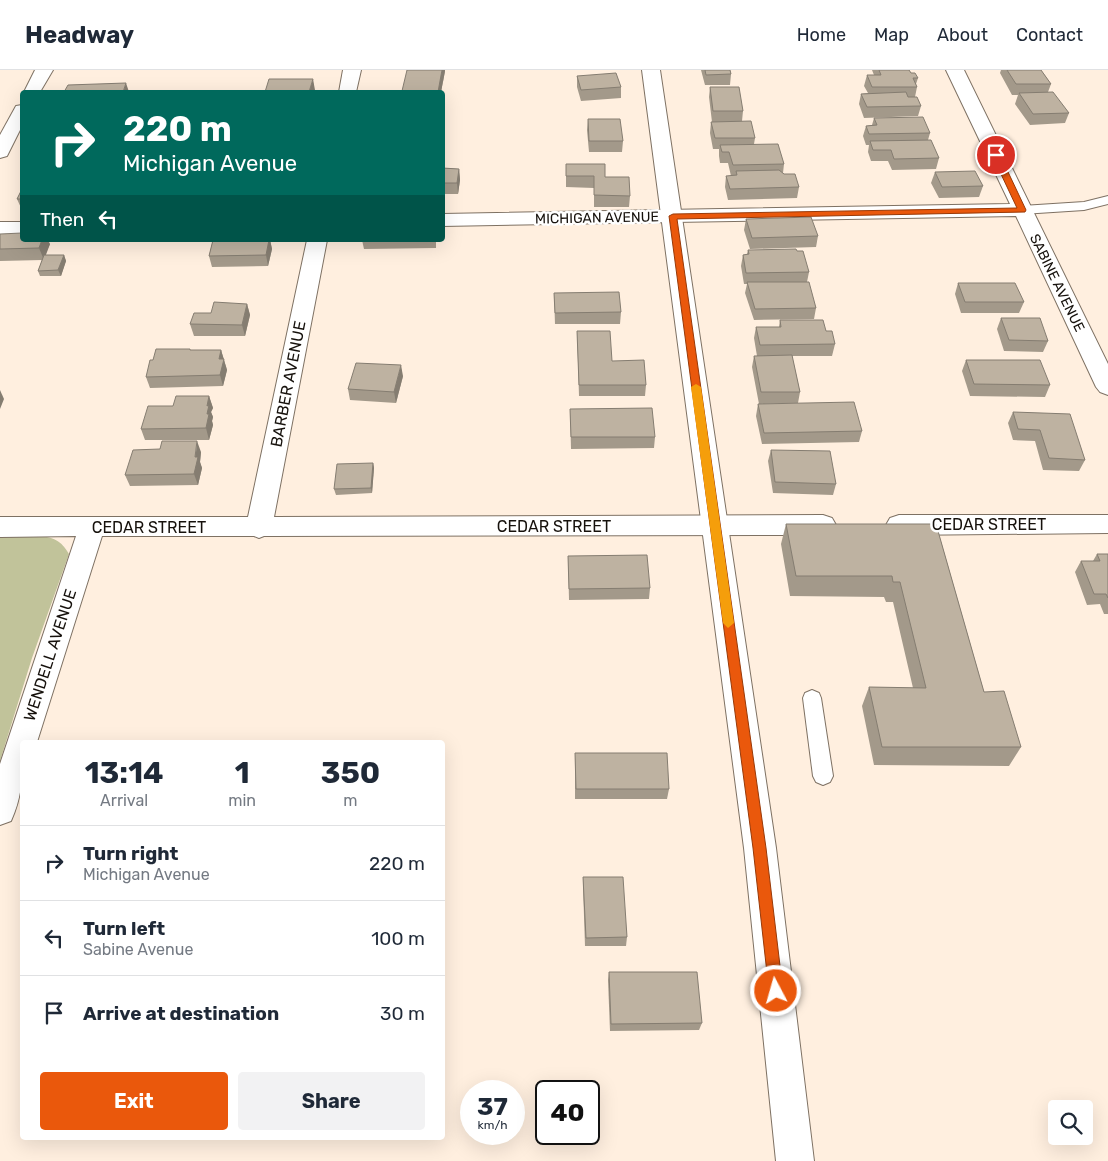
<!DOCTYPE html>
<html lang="en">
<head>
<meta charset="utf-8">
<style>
	body { margin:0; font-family:Rubik,sans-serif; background:#f2f2f3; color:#1f2937; height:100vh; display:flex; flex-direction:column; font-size:19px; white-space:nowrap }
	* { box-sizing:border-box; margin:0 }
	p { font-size:16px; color:#747a83 }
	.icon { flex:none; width:28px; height:28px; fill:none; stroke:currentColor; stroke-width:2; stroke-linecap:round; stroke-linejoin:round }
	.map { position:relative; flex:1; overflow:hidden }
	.details { position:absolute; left:20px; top:670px; width:425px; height:400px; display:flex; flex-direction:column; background:#fff; border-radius:5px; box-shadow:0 5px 20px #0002 }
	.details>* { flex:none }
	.hud { position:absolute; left:20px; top:20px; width:425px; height:152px; border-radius:5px; box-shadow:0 5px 20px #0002; background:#00695c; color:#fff; overflow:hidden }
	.buttons { position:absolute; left:1048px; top:1030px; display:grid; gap:10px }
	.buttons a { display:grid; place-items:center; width:45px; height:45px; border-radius:5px; background:#fff; box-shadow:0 5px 20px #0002; font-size:25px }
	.speed { position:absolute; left:460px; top:1010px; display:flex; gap:10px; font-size:25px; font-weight:700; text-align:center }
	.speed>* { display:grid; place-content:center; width:65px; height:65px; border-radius:50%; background:#fff; box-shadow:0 5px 20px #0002; line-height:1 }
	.speed small { font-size:12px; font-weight:400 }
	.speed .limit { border:2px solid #111; border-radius:8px; background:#fff; color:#111 }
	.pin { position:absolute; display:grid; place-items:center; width:42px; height:42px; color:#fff; margin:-21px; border:2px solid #fff; border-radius:50%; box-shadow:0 1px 5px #0007 }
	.me { position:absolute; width:55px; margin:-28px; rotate:354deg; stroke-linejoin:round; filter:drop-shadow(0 0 4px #0008) }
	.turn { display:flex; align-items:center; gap:18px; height:105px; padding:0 20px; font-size:22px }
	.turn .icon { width:65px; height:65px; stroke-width:2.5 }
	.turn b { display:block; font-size:35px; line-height:42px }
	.then { display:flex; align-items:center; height:48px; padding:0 20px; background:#0003; gap:10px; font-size:19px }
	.eta { display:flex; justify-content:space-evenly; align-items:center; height:85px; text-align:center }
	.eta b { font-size:30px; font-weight:700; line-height:35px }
	.primary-button { display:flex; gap:10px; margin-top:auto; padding:10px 20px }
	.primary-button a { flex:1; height:58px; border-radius:5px; background:#ea580c; color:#fff; font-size:20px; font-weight:700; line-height:58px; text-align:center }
	.primary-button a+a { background:#f2f2f3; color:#1f2937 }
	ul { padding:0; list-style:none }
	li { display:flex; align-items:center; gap:15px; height:75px; padding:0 20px; border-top:1px solid #e0e1e3 }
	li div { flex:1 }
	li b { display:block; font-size:19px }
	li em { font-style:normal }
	header { display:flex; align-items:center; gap:30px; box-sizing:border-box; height:70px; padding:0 25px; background:#fff; border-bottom:1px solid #e0e1e3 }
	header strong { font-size:24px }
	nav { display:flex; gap:28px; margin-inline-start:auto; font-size:18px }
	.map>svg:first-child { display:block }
</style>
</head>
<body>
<header>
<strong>Headway</strong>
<nav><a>Home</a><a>Map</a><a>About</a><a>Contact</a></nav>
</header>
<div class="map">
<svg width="1108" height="1091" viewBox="0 0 1108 1091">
	<rect width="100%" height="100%" fill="#ffefdf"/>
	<path fill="#c1c39a" d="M38,466C53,467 61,470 69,484L32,588L0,691V467Z"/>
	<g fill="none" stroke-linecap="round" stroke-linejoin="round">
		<defs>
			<g id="lane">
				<polygon points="1108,126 1108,134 1084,140 1022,144 1016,140 1022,136 1084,132"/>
				<polygon points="812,620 819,623 821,628 833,706 830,712 823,715 816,712 813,706 803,628 805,623"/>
			</g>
			<g id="street">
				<polygon points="35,0 53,0 40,22 24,22"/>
				<polygon points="343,0 361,0 356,22 339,22"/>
				<polygon points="946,0 964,0 1108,294 1108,325 1100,322 1096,317 1016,146 442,156 442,144 1010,134"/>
				<polygon points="22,35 22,56 7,86 0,88 0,65 16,36"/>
				<rect x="0" y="152" width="22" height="12"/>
				<path d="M307,170H327L274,447L823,445L832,448L836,455L832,462L823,465L264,466L259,468L254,466H102L37,672H22C22,703 24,722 11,751L0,755V694L76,466L0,467V447H248Z"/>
				<polygon points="899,445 1108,445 1108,463 899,465 890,462 886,455 890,448"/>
			</g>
			<polygon id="secondary" points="642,0 660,0 776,778 814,1091 776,1091 744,778"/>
		</defs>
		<use href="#lane" stroke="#7e7163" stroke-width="2"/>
		<use href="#street" stroke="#7e7163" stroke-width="2"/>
		<use href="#secondary" stroke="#7e7163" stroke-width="2"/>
		<use href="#lane" fill="#fff" fill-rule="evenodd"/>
		<use href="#street" fill="#fff" fill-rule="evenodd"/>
		<use href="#secondary" fill="#fff" fill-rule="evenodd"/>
	</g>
	<g fill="#a3998a">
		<polygon points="701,0 730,0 731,4 730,15 705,15"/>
		<polygon points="872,0 909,0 911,3 918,8 916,14 917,17 915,27 921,36 918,46 864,48 859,34 861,24 868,23 864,16 867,5 874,5"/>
		<polygon points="1001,0 1041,0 1051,14 1048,22 1069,43 1065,53 1030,55 1015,34 1018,25 1012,25 1000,3"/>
		<polygon points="445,1 441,22 402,22 402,21"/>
		<polygon points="577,6 621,17 621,28 581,31 577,17"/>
		<polygon points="710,17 743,41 742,51 755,68 754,74 784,94 783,103 799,117 797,128 728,130 725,117 726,106 731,106 728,93 720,93 719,86 719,79 713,79 710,63 711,52 712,52 709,27"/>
		<polygon points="874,48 930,63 928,70 939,88 936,99 892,100 888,91 871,91 868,82 869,75 866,75 863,66 866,56 872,55"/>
		<polygon points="588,49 623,71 622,82 589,82 587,60"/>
		<polygon points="566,94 605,107 630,126 629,137 594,137 594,118 566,117"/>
		<polygon points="442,98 459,99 460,110 458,124 442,124"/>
		<polygon points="935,102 983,116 979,127 939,128 931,113"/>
		<polygon points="22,119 22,140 17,129"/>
		<polygon points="746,149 818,166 816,177 750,179 744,160"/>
		<polygon points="0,164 50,174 45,185 64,185 66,191 61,206 40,206 38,201 42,190 0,191"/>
		<polygon points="213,170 270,170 272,179 268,196 212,197 209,186"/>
		<polygon points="362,170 436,170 436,178 364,179"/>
		<polygon points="748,180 797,181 809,202 807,212 816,238 814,249 754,250 745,223 747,214 744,214 741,196 743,185 747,184"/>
		<polygon points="958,213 1024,232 1019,243 961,243 955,224"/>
		<polygon points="554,223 621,242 620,254 555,254"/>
		<polygon points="247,234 250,245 245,266 194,266 190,254"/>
		<polygon points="1001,248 1048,271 1043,282 1004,281 997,259"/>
		<polygon points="780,250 826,261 835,274 832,286 792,286 800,322 798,333 759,334 752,297 754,286 757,286 754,268 756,257 779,257"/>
		<polygon points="577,261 612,291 646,315 645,326 579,326"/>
		<polygon points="190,280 221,280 227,300 223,316 150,318 146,307 153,290"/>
		<polygon points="966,290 1050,315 1045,327 970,326 962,301"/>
		<polygon points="403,306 396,333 350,330 348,319"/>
		<polygon points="209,326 213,338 211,342 213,347 212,351 213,355 209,370 145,370 141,359 173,336"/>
		<polygon points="758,334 862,361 859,372 762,374 756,346"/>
		<polygon points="570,339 655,367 654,378 571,379"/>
		<polygon points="1013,342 1085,390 1079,401 1043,400 1035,371 1013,370 1008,353"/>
		<polygon points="771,380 836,414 833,425 773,423 768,391"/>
		<polygon points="201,382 200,392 202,398 198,415 130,416 125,405"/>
		<polygon points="373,393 374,398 372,423 336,425 334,419"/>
		<polygon points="786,454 936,454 984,622 1021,677 1009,696 874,695 862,636 869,617 913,618 893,532 886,532 884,527 790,526 781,474"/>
		<polygon points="1097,484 1108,484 1108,544 1104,544 1100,534 1087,535 1075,502 1081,491 1093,491"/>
		<polygon points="568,486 650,518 649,529 569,530"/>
		<polygon points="575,683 669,719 667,729 575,729"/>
		<polygon points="583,807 627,867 626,876 585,876 583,816"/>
		<polygon points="609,902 702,953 699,960 610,961 608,910"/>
	</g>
	<g fill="#857d71">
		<polygon points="442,0 445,0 445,1 441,22 438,22"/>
		<polygon points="313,9 315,20 314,22 309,22"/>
		<polygon points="126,13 129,22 123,22"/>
		<polygon points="459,99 460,110 458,124 457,113"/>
		<polygon points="42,170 48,170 50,174 44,190 39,178"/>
		<polygon points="269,170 270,170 272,179 268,196 266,185"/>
		<polygon points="64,185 66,191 61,206 58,200"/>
		<polygon points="247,234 250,245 245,266 242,255"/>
		<polygon points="221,280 227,300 223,316 220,305 219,289"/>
		<polygon points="401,295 403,306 396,333 394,322"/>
		<polygon points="0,320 4,329 0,339"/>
		<polygon points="209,326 213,338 211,342 213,347 212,351 213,355 209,370 206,358 207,344 207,336"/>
		<polygon points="197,371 201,382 200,392 202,398 198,415 194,404"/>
		<polygon points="373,393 374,398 372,423 371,418"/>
	</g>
	<g fill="#beb2a1" stroke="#857d71">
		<polygon points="407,0 442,0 438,22 402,21"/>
		<polygon points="705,0 730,0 731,4 706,5"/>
		<polygon points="879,0 909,0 911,3 915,3 918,8 913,8 917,17 872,17 867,5 881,5"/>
		<polygon points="1007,0 1041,0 1051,14 1016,14"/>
		<polygon points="616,3 621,17 581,20 577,6"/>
		<polygon points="269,9 313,9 309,22 265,22"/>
		<polygon points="126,13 123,22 64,22 68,15"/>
		<polygon points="710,17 739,17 743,41 713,41"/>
		<polygon points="906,22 908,27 917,27 921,36 867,37 861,24"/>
		<polygon points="1053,22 1069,43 1033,44 1019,23"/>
		<polygon points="923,47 930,63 869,64 866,56 877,55 874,48"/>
		<polygon points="588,49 620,49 623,71 589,71"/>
		<polygon points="751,51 755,68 715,68 711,52"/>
		<polygon points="931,70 939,88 894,89 891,80 873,80 870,71"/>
		<polygon points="778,74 784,94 733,95 729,82 722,82 720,75"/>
		<polygon points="566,94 605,94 605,107 629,107 630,126 594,125 594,106 566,106"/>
		<polygon points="442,98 459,99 457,113 442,113"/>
		<polygon points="779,100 784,104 795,104 799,117 730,119 726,106 737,105 736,101"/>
		<polygon points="975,101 983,116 942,117 935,102"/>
		<polygon points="22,119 22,129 17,129"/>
		<polygon points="811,147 818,166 752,168 746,149"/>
		<polygon points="22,163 22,170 42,170 39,178 0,179 0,164"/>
		<polygon points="213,170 269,170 266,185 209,186"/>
		<polygon points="796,179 797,181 803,181 809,202 746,203 743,185 749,184 748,180"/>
		<polygon points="44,185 64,185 58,200 38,201"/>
		<polygon points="747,212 809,212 816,238 755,239"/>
		<polygon points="958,213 1015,213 1024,232 965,232"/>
		<polygon points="619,222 621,242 555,243 554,223"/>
		<polygon points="214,232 247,234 242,255 190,254 194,243 211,243"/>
		<polygon points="1001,248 1040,248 1048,271 1009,270"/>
		<polygon points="780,250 823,250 826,261 832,261 835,274 760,275 756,257 781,257"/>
		<polygon points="577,261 610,261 612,291 644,290 646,315 579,315"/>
		<polygon points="156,279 190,279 190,280 221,280 219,289 224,289 220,305 146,307 150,290 153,290"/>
		<polygon points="792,285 800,322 761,322 754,286"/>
		<polygon points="966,290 1040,290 1050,315 974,314"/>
		<polygon points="356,293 401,295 394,322 348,319"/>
		<polygon points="176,326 209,326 207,336 209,335 207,344 209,344 206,358 141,359 148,336 173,336"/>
		<polygon points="854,332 862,361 764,363 758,334"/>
		<polygon points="652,338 655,367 571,367 570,339"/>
		<polygon points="1013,342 1070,344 1085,390 1049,388 1040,360 1018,359"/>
		<polygon points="162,371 197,371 195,387 198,387 194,404 125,405 133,380 160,379"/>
		<polygon points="771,380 830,381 836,414 775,412"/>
		<polygon points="373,393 371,418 334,419 337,394"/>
		<polygon points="786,454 936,454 984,622 1004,621 1021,677 882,677 869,617 926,618 900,512 893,512 892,506 796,506"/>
		<polygon points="1097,484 1108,484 1108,528 1106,524 1094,524 1081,491 1100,491"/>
		<polygon points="647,485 650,518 569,519 568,486"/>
		<polygon points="575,683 667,683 669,719 576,719"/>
		<polygon points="583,807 623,807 627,867 586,868"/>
		<polygon points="609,902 697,902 702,953 611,954"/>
	</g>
	<polygon fill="#ea580c" stroke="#983908" points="996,83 1000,85 1026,140 1025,142 677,149 766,778 783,921 781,926 776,928 771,926 769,921 753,778 669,146 673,144 1017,138 992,85"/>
	<polygon fill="#f59e0b" points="696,314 701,317 734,553 728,558 723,553 691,317"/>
	<g text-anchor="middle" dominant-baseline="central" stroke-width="5" stroke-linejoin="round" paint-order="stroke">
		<g font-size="14" fill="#16110c" stroke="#fff">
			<text transform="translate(597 148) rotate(-1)">MICHIGAN AVENUE</text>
			<text transform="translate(1057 213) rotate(64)">SABINE AVENUE</text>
		</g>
		<g font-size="16" fill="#16110c" stroke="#fff">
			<text transform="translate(288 314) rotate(-79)">BARBER AVENUE</text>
			<text x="989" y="454">CEDAR STREET</text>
			<text x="554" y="456">CEDAR STREET</text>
			<text x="149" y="457">CEDAR STREET</text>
			<text transform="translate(50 585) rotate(-72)">WENDELL AVENUE</text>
		</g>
	</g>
</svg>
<div class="buttons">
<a><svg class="icon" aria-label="search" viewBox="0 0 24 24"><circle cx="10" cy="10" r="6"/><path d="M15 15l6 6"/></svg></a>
</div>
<div class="speed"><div>37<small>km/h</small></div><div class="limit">40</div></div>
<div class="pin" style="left:996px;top:85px;background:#d93025"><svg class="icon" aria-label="arrive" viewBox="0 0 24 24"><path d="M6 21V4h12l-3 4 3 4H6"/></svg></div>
<svg class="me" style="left:776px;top:921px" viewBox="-20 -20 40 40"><circle r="17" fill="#ea580c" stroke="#fff" stroke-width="3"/><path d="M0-11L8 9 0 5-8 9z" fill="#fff"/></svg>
<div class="hud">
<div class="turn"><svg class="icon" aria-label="right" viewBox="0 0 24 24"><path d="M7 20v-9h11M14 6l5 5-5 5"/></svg><div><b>220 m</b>Michigan Avenue</div></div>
<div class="then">Then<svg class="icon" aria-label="left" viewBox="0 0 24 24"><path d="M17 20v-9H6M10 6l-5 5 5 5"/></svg></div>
</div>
<section class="details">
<div class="eta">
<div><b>13:14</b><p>Arrival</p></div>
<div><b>1</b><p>min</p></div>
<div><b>350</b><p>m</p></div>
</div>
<ul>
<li><svg class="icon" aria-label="right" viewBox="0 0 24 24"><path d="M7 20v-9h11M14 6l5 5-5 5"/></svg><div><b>Turn right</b><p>Michigan Avenue</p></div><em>220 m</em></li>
<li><svg class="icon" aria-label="left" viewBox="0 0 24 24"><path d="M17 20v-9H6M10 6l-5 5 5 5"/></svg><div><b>Turn left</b><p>Sabine Avenue</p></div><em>100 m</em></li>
<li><svg class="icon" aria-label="arrive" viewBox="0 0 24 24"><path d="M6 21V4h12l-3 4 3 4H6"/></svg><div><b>Arrive at destination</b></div><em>30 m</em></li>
</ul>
<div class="primary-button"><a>Exit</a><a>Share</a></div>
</section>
</div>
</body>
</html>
